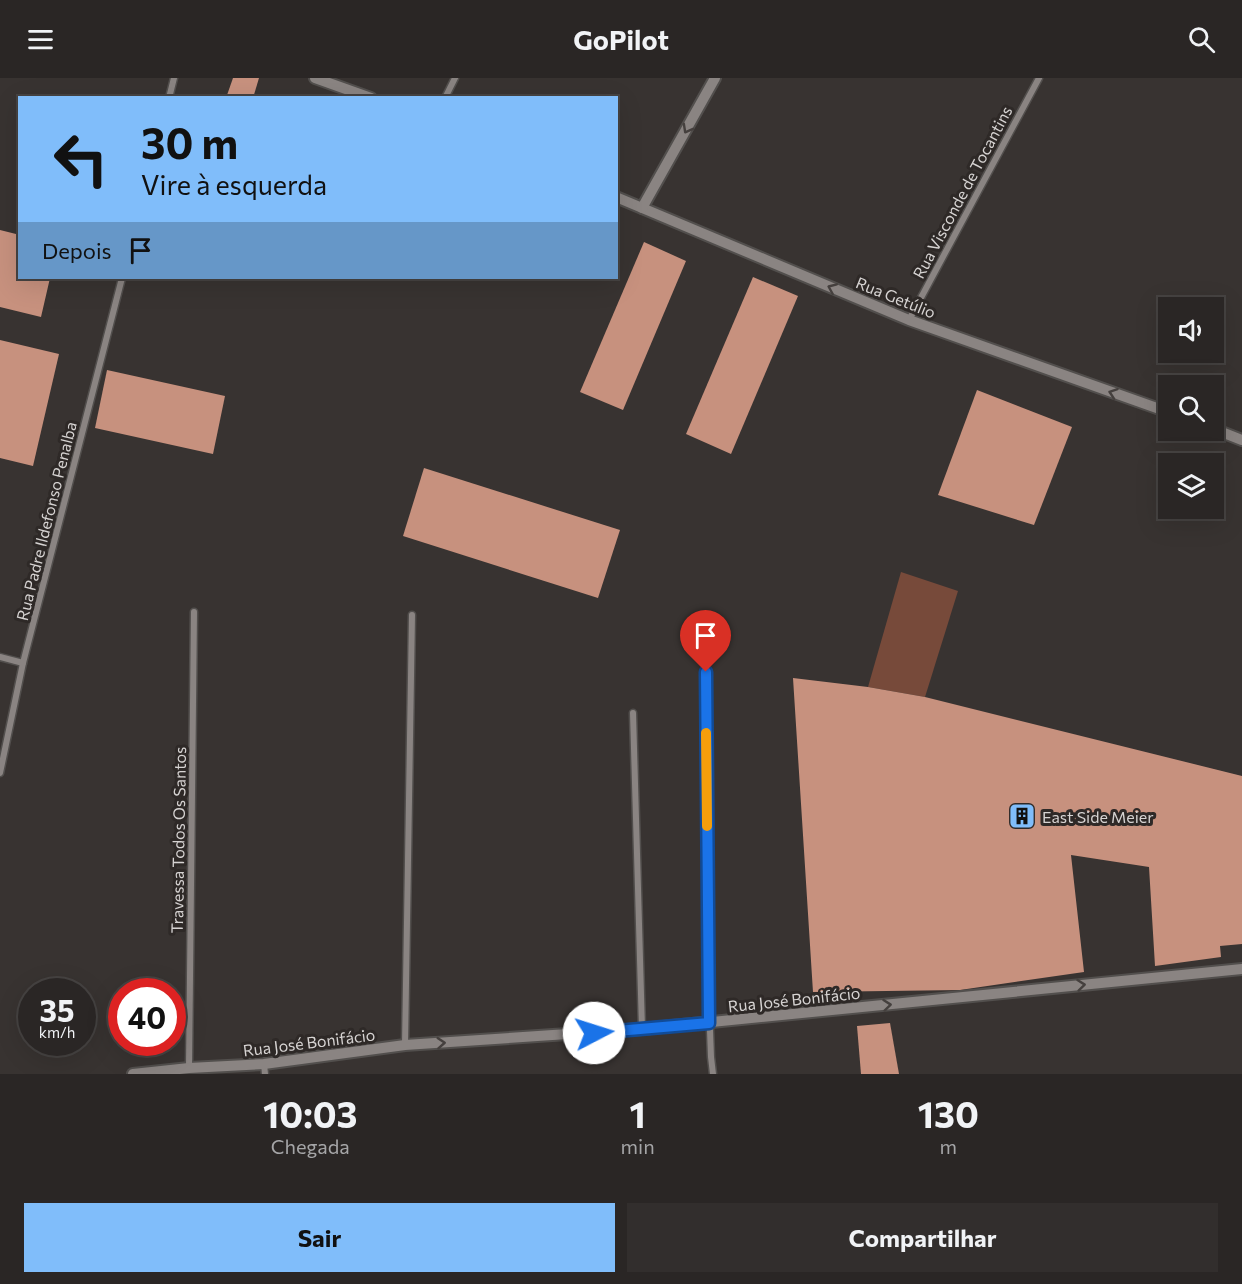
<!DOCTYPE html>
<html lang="pt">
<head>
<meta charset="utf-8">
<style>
	body { margin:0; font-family:Commissioner,sans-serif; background:#322e2d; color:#f1f3f6; height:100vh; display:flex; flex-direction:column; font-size:22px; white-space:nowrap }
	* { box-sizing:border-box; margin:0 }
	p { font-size:20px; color:#a5a5a7 }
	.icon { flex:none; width:33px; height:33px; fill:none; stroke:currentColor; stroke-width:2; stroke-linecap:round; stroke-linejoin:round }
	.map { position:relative; height:996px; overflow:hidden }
	.side { display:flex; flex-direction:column; background:#2a2625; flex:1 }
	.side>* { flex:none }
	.hud { position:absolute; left:18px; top:18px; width:600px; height:183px; border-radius:0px; box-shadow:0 6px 24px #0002,0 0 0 2px #464342; background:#80bdfa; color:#111; overflow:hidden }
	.fabs { position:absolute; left:1158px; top:219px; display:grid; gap:12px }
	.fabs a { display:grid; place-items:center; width:66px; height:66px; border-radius:0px; background:#2a2625; box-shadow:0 6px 24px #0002,0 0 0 2px #464342; font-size:30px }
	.speed { position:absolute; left:18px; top:900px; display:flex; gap:12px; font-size:30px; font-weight:700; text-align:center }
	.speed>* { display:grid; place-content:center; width:78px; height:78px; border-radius:50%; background:#2a2625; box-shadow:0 6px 24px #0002,0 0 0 2px #464342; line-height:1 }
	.speed small { font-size:15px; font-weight:400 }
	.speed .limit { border:9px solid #d22; background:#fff; color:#111 }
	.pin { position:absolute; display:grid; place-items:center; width:51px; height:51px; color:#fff; margin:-62px -26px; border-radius:50% 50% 50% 0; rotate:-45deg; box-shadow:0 0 6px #0007 }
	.pin .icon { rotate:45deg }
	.me { position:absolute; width:66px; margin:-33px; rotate:85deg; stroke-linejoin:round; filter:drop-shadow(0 0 4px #0008) }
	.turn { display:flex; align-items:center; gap:21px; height:126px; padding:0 24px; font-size:27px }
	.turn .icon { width:78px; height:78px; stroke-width:2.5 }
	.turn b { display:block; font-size:42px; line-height:51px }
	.then { display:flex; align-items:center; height:57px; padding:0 24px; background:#0003; gap:12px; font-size:22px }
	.eta { display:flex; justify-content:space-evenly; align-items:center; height:102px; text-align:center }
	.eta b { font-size:36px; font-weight:700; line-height:42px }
	.action { display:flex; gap:12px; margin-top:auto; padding:12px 24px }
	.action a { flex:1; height:69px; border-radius:0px; background:#80bdfa; color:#111; font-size:24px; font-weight:700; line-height:69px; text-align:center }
	.action a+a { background:#322e2d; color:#f1f3f6 }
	header { display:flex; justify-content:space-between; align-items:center; height:78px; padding:0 24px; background:#2a2625; font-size:27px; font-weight:700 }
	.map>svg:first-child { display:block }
</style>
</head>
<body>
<header><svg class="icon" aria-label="menu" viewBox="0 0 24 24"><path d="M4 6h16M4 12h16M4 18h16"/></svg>GoPilot<svg class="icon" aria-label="search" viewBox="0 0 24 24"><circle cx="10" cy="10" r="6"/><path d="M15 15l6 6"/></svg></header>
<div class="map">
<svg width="1242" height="996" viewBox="0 0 1242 996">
	<rect width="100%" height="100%" fill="#383331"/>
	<polygon fill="#774a3a" points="901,494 958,513 925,619 868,609"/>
	<g fill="#c7917e">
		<polygon points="233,0 259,0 253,20 226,20"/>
		<polygon points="0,152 20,157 20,200 50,200 41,239 0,229"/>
		<polygon points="644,164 686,183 623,332 580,314"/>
		<polygon points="753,199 798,218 731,376 686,356"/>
		<polygon points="0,262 59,276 33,388 0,380"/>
		<polygon points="107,292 225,318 213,376 95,350"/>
		<polygon points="977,312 1072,349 1034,447 938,417"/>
		<polygon points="424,390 620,452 598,520 403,458"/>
		<polygon points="793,600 868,609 925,619 1242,698 1242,866 1220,868 1221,879 1155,888 1149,789 1071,777 1084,894 960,912 813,914"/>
		<polygon points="890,945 899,996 861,996 857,948"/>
	</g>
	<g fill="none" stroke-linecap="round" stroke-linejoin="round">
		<defs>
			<g id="minor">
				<polyline points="169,20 174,0"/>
				<polyline points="445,20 455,0"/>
				<polyline points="909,242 1039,0"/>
				<polyline points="0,579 23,585"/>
				<polyline points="706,594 708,898 711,979 713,996"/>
				<polyline points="633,635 642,951"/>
				<polyline points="0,695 23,585 122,200"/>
				<polyline points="405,967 412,537"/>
				<polyline points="264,986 265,996"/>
				<polyline points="189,990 194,534"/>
			</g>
			<g id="tertiary">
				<polyline points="315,0 371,20"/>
				<polyline points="616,119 909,242 1168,334"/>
				<polyline points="642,130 715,0"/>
				<polyline points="1214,351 1242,362"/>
				<polyline points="133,996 189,990 264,986 405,967 642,951 1242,891"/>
			</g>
		</defs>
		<use href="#minor" stroke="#524f4d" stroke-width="9"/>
		<use href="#tertiary" stroke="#524f4d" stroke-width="14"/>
		<use href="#minor" stroke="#8a8482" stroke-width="6"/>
		<use href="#tertiary" stroke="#8a8482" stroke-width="10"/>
	</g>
	<defs><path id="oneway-chevron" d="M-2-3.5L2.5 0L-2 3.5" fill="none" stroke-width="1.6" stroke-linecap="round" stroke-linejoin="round" transform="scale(1.5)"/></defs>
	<g stroke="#45403e">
		<use href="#oneway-chevron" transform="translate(687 51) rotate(119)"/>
		<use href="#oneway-chevron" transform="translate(832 210) rotate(-157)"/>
		<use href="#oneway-chevron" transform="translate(1113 315) rotate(-161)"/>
		<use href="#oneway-chevron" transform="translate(1081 907) rotate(-6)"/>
		<use href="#oneway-chevron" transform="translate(887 927) rotate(-6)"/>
		<use href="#oneway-chevron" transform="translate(441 965) rotate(-4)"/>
	</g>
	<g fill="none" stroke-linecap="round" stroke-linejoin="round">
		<defs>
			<polyline id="route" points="594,955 709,945 706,594"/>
		</defs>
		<use href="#route" stroke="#114b97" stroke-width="15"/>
		<use href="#route" stroke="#1a73e8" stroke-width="10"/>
		<polyline stroke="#f59e0b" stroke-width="10" points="706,655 707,748"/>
	</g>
	<defs>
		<symbol id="building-square" viewBox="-11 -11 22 22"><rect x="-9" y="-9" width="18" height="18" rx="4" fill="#80bdfa" stroke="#2e2927"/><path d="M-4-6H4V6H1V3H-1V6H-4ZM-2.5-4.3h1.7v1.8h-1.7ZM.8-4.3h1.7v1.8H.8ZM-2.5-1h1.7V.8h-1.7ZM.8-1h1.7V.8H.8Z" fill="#111"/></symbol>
	</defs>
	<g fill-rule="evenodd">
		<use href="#building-square" x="1007" y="723" width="30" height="30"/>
	</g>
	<g text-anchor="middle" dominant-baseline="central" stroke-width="6" stroke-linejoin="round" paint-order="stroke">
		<g font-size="16" fill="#d6d3d2" stroke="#2e2927">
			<text transform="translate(962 114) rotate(-62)">Rua Visconde de Tocantins</text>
			<text transform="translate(896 219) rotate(22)">Rua Getúlio</text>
			<text transform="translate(46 443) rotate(-76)">Rua Padre Ildefonso Penalba</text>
			<text transform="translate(178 762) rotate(-89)">Travessa Todos Os Santos</text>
			<text transform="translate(794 921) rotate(-6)">Rua José Bonifácio</text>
			<text transform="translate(309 964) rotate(-7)">Rua José Bonifácio</text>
		</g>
		<g font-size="16" fill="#d6d3d2" stroke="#2e2927" text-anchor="start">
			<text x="1042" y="738">East Side Meier</text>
		</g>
	</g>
</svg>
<div class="fabs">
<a><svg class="icon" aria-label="sound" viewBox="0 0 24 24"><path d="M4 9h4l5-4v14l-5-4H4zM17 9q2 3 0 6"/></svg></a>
<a><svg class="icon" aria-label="search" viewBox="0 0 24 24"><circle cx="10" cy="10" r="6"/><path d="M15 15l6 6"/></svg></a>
<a><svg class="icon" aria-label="layers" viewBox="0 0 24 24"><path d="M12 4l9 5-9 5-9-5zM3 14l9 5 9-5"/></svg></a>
</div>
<div class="speed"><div>35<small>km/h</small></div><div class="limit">40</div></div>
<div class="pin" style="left:706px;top:594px;background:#d93025"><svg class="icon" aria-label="arrive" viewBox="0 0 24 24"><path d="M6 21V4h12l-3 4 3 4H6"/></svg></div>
<svg class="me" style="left:594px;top:955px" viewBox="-20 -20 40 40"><circle r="19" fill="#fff"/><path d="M0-13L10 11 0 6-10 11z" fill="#1a73e8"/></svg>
<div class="hud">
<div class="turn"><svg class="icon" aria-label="left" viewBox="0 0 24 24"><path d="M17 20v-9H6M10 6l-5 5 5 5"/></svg><div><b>30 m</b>Vire à esquerda</div></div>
<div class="then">Depois<svg class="icon" aria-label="arrive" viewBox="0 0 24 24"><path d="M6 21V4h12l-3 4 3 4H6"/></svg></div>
</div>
</div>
<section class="side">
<div class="eta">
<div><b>10:03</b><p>Chegada</p></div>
<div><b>1</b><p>min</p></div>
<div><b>130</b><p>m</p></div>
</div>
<div class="action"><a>Sair</a><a>Compartilhar</a></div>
</section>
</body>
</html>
